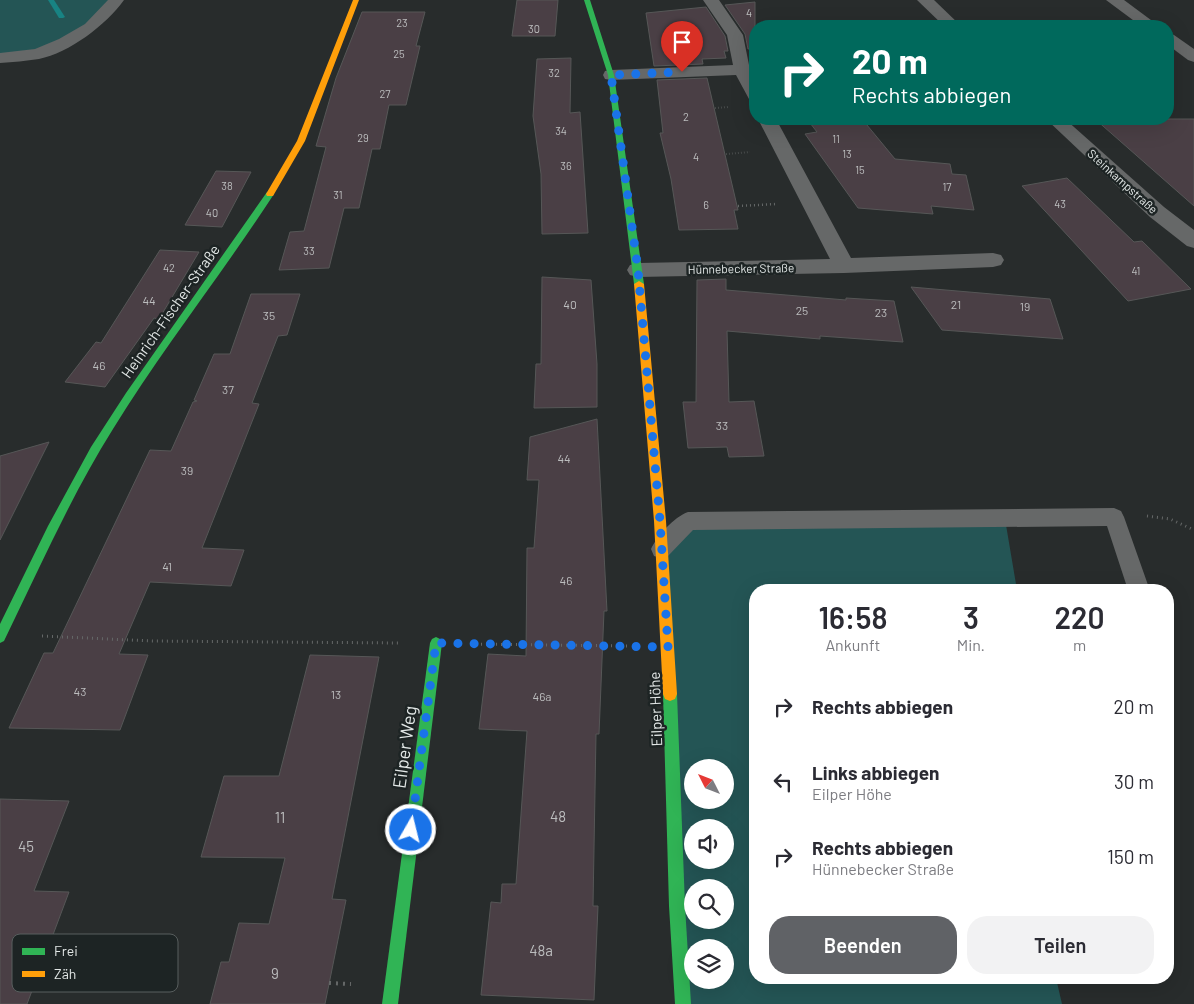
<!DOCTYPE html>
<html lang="de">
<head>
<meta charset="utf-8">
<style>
	body { margin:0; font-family:Barlow,sans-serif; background:#f2f2f3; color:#2b2b33; height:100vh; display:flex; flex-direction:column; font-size:19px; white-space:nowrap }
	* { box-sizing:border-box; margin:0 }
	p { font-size:16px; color:#7c7c81 }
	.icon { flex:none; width:28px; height:28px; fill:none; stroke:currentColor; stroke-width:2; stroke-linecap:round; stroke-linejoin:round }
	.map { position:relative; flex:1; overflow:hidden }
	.panel { position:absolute; left:749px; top:584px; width:425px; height:400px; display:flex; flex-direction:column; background:#fff; border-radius:20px; box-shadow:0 5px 20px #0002 }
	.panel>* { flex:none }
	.top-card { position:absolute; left:749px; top:20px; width:425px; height:105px; border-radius:20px; box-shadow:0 5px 20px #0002; background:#00695c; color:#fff; overflow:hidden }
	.needle { width:32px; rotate:312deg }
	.tools { position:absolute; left:684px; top:759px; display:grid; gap:10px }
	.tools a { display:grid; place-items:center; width:50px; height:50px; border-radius:50%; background:#fff; box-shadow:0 5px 20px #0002; font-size:25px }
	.pin { position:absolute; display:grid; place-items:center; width:42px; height:42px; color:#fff; margin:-51px -21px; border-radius:50% 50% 50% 0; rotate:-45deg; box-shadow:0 0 5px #0007 }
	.pin .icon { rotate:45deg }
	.me { position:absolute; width:55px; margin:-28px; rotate:8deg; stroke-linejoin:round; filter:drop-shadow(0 0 4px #0008) }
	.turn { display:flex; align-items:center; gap:18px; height:105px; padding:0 20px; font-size:22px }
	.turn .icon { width:65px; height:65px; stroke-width:2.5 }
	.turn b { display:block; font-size:35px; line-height:42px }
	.eta { display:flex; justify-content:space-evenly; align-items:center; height:85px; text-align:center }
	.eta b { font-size:30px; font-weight:600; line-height:35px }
	.cta { display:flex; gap:10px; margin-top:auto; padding:10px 20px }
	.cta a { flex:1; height:58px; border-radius:20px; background:#606266; color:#fff; font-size:20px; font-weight:600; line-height:58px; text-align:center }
	.cta a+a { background:#f2f2f3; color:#2b2b33 }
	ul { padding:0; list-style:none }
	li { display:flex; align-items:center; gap:15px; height:75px; padding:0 20px }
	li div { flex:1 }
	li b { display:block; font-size:19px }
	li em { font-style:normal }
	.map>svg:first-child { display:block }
</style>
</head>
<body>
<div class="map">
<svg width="1194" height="1004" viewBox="0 0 1194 1004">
	<rect width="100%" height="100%" fill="#282c2c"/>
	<g fill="#245555" fill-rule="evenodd">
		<polygon points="0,0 116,0 65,42 0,58"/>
		<path d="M1005,519L1017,590H755V978H1056L1062,1004H683L661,549L688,521ZM692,768H725V800H692ZM692,828H725V860H692ZM692,888H725V920H692ZM692,948H725V980H692Z"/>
	</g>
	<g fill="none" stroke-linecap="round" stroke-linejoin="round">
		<polygon fill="#188383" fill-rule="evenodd" points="48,0 54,0 65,17 63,18 59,18"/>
	</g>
	<g fill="#4a3f45" stroke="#565757">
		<polygon points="517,0 558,0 555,36 512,36"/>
		<polygon points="755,2 755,48 748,49 745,34 725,5"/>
		<polygon points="706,7 725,36 728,51 724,51 726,58 702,59 703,64 654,66 646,13"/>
		<polygon points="362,12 425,12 416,46 420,46 406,105 389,105 380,149 372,149 359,208 344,208 329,268 279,270 290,232 304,231 326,147 316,146 336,78"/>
		<polygon points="571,58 570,113 580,112 588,233 542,234 541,174 533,116 537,59"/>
		<polygon points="707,78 738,210 734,210 738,229 679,230 671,179 660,133 663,133 657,80"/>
		<polygon points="807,119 862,119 895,159 950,164 952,174 966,175 974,210 931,206 933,214 858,208 805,134 817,132"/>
		<polygon points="1095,119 1194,119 1194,206"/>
		<polygon points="216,171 251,172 222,227 185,225"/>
		<polygon points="1067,178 1134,242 1142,241 1191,289 1128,301 1022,186"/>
		<polygon points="160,250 199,252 159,319 154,318 105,387 65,382 96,342 101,343"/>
		<polygon points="542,277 591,280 597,364 597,407 534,408 536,364 541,364"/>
		<polygon points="726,279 726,290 846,300 846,298 894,301 903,342 820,336 820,339 727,331 729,402 754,401 764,456 729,457 727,447 688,448 683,402 696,402 697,280"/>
		<polygon points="911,287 1050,299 1063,339 942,330"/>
		<polygon points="251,294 300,294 287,335 278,336 252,403 259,404 202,548 244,550 231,586 150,582 119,654 148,655 120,730 9,728 44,653 53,653 150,450 171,451 193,402 197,401 194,400 214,354 230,354"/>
		<polygon points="597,419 607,611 604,611 599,734 596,734 593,906 598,906 594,1000 481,995 491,902 501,903 502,884 516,884 527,731 479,729 488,654 526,656 527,548 534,548 539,480 527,480 530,437"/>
		<polygon points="49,442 0,540 0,456"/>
		<polygon points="310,655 379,657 332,899 346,900 325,1004 210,1004 221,962 229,962 239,923 269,924 285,858 201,857 224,776 279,776"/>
		<polygon points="0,799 69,801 34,891 69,892 27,1004 0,1004"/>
	</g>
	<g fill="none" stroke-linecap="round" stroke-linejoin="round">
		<g stroke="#656868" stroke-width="2" stroke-dasharray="0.5 2.5" stroke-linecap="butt">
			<polyline points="715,108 729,107"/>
			<polyline points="726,154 750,152"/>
		</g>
		<polyline stroke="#656868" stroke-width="2.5" stroke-dasharray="1 3" stroke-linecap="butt" points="738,206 777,204"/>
		<g stroke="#656868" stroke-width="3" stroke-dasharray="1 4" stroke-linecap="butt">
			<polyline points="1147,516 1170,519 1194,530"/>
			<polyline points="42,636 152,641 400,643"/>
			<polyline points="471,644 630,646"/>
		</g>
		<polyline stroke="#656868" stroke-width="4" stroke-dasharray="2 5" stroke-linecap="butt" points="329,983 351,984"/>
		<path fill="#666868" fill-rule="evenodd" d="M1114,508L1121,511L1124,517L1148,585L1146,590H1128L1107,526L693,530L668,556L661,558L654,556L651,549C657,536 674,517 688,512Z"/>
		<g fill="#666868" fill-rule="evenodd">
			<path d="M108,0H124C106,25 69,53 39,59C26,61 13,62 0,63V53L35,49L59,39L85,24Z"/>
			<polygon points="703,0 719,0 743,35 750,70 755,79 755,100 749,99 736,75 611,80 605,79 603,75 605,71 611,70 733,65 727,35"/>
			<polygon points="917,0 934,0 961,26 944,26"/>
			<polygon points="1106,0 1124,0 1159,26 1141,26"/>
			<polygon points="1168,33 1174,35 1194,49 1194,62 1188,60 1168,45"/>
			<polygon points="758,119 776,119 851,258 993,253 1001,255 1004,260 1001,265 993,267 844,273 638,277 630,275 627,270 630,265 638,263 830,259"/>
			<polygon points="1046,119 1065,119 1164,207 1194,230 1194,248 1187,246 1150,217"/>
		</g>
		<g fill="#30b455" fill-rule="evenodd">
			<polygon points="584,0 590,0 614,75 644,284 639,287 634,284 608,75"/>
			<path d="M270,191L274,194C222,274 163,348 113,429C71,496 39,569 4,641L0,643V624L48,526L91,447L126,393L267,192Z"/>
			<polygon points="436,637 440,639 442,643 398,1004 382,1004 430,643 432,639"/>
			<polygon points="670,687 675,689 677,694 685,906 691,1004 675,1004 669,906 663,694 665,689"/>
		</g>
		<g fill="#ff9f0a" fill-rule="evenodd">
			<polygon points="353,0 359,0 305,141 273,196 267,196 266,194 297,141"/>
			<polygon points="639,281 644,284 666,521 677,694 675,699 670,701 665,699 663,694 654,521 634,284"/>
		</g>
	</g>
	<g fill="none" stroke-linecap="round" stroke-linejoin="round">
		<polyline stroke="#1a73e8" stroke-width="9" stroke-dasharray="0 16.2" points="411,830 436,643 668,647 660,521 638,270 611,75 682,72"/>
	</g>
	<g text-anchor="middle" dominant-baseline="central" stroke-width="5" stroke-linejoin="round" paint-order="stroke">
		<g font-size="11" fill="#bcbdbe">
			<text x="749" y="12">4</text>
			<text x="402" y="22">23</text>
			<text x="534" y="28">30</text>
			<text x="399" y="53">25</text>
			<text x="554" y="72">32</text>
			<text x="385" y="93">27</text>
			<text x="686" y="116">2</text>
			<text x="561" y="130">34</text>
			<text x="363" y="137">29</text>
			<text x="836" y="138">11</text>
			<text x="847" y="153">13</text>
			<text x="696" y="156">4</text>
			<text x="566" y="165">36</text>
			<text x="860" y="169">15</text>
			<text x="227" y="185">38</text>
			<text x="947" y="186">17</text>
			<text x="338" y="194">31</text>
			<text x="1060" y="203">43</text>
			<text x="706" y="204">6</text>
			<text x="212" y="212">40</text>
			<text x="309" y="250">33</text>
			<text x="169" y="267">42</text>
			<text x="1136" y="270">41</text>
		</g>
		<g font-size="12" fill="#e2e7e6" stroke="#1d2424">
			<text transform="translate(1123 181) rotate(42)">Steinkampstraße</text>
			<text transform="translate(741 268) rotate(-1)">Hünnebecker Straße</text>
		</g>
		<g font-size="12" fill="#bcbdbe">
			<text x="149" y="300">44</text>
			<text x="570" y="304">40</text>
			<text x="956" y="304">21</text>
			<text x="1025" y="306">19</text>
			<text x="802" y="310">25</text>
			<text x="881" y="312">23</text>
			<text x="269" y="315">35</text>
			<text x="99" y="365">46</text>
			<text x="228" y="389">37</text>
			<text x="722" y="425">33</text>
			<text x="564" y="458">44</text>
			<text x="187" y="470">39</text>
			<text x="167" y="566">41</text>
			<text x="566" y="580">46</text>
			<text x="80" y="691">43</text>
			<text x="336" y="694">13</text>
			<text x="542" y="696">46a</text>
		</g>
		<g font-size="15" fill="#e2e7e6" stroke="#1d2424">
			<text transform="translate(170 311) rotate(-55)">Heinrich-Fischer-Straße</text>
			<text transform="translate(655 709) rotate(-92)">Eilper Höhe</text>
		</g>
		<g font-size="15" fill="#bcbdbe">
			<text x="558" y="816">48</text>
			<text x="280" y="817">11</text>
			<text x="26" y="846">45</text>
			<text x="541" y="950">48a</text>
			<text x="275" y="973">9</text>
		</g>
		<g font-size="18" fill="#e2e7e6" stroke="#1d2424">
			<text transform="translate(404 747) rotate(-82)">Eilper Weg</text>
		</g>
	</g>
	<rect x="12" y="934" width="166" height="58" rx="8" fill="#1d2424" stroke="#585e5e" stroke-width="1"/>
	<rect x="22" y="948" width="23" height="7" fill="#30b455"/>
	<rect x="22" y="971" width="23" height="6" fill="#ff9f0a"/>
	<g font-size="14" fill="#e2e7e6">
		<text x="54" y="956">Frei</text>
		<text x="54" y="979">Zäh</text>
	</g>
</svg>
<div class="tools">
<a><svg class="needle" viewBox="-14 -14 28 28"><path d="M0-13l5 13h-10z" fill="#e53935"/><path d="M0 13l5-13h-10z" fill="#7c7c81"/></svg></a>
<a><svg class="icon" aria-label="sound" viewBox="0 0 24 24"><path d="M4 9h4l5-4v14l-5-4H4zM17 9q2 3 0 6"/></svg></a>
<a><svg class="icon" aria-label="search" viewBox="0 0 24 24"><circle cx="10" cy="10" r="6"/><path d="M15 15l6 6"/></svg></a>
<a><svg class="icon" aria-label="layers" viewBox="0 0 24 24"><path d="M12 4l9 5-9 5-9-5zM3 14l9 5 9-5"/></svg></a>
</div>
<div class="pin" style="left:682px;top:72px;background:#d93025"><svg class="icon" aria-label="arrive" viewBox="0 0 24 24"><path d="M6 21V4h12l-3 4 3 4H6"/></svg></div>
<svg class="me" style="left:411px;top:830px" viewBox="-20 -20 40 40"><circle r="17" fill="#1a73e8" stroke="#fff" stroke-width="3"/><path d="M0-11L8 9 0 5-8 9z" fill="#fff"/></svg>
<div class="top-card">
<div class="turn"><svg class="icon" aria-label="right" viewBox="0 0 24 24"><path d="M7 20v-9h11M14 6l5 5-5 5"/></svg><div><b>20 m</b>Rechts abbiegen</div></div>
</div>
<section class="panel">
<div class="eta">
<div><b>16:58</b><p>Ankunft</p></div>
<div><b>3</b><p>Min.</p></div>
<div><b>220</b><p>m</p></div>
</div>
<ul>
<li><svg class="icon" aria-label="right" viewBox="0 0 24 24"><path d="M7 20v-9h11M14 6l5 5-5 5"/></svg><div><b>Rechts abbiegen</b></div><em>20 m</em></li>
<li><svg class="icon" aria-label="left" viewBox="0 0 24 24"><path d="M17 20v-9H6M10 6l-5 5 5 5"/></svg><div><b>Links abbiegen</b><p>Eilper Höhe</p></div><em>30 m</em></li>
<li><svg class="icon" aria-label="right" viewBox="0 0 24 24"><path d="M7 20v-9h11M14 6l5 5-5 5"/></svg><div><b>Rechts abbiegen</b><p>Hünnebecker Straße</p></div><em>150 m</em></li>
</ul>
<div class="cta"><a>Beenden</a><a>Teilen</a></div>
</section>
</div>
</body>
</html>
